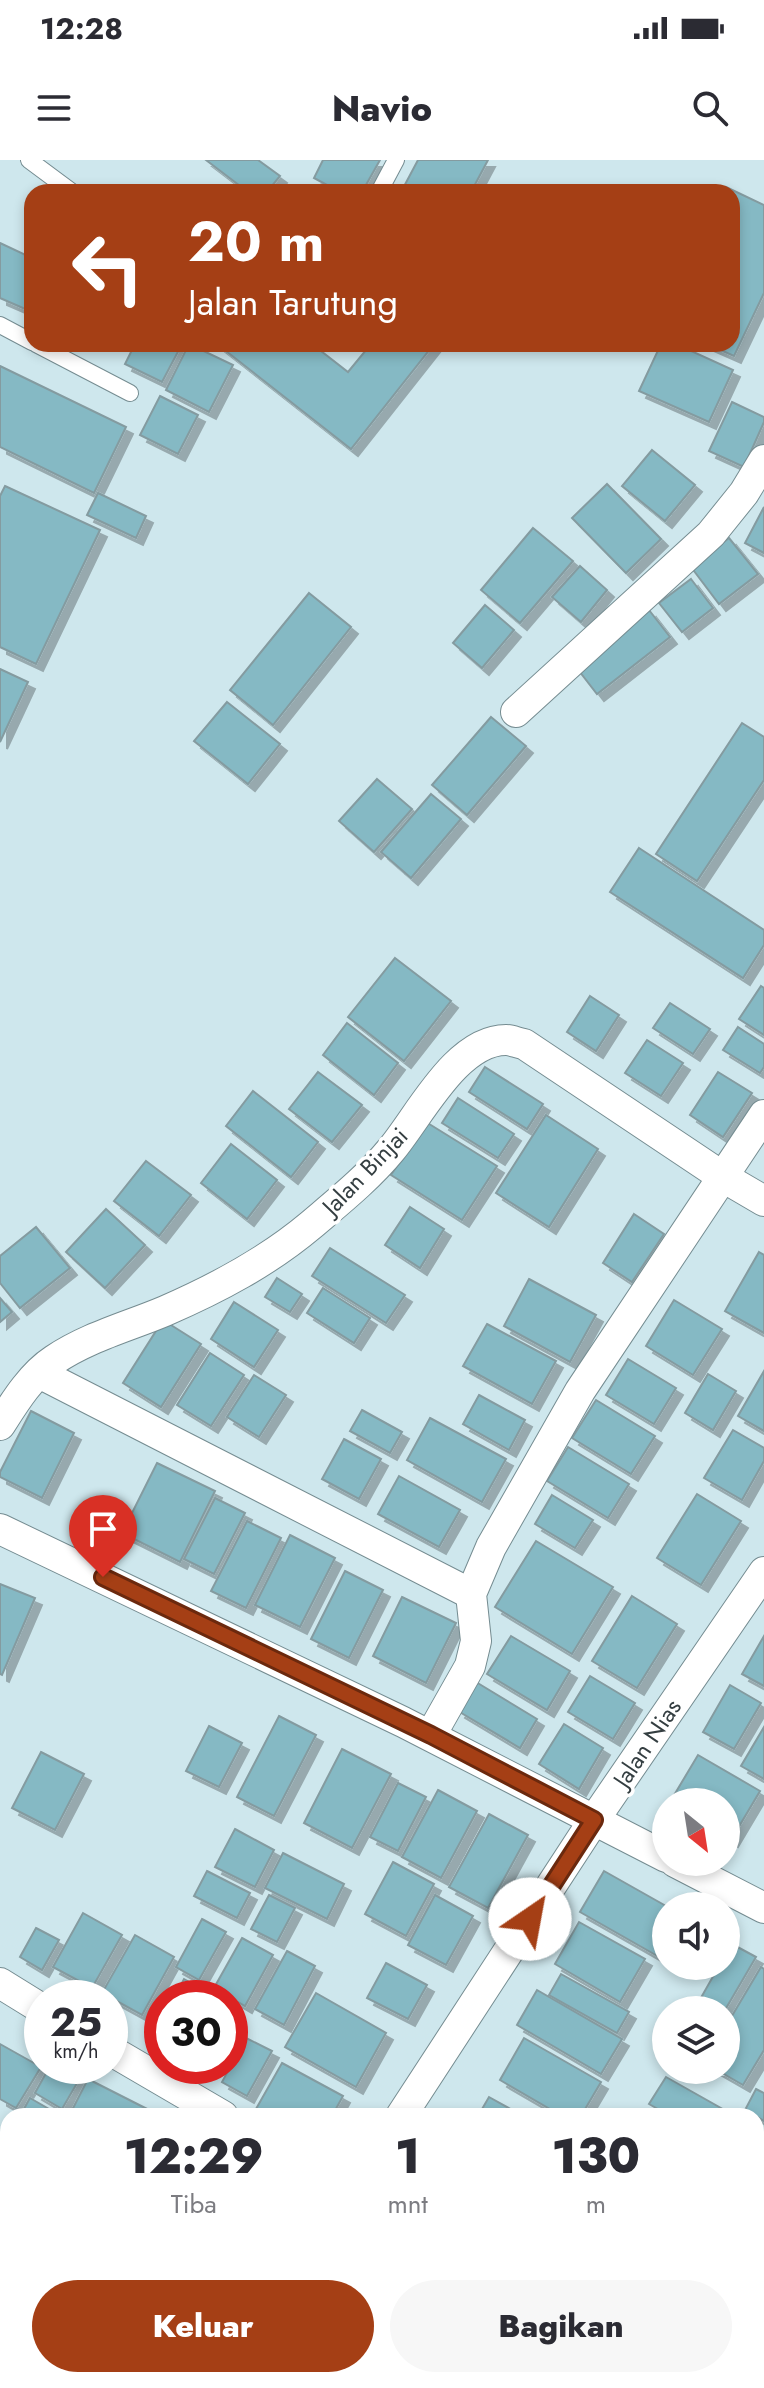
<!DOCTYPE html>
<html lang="id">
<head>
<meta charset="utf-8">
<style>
	body { margin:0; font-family:Jost,sans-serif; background:#f7f7f7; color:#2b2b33; height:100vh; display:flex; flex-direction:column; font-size:30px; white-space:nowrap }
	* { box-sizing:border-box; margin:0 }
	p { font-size:26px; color:#7c7c81 }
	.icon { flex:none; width:44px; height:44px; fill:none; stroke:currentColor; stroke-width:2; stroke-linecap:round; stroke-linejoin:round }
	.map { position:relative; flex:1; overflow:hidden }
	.drawer { position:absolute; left:0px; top:1948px; width:764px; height:280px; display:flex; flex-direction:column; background:#fff; border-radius:24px 24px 0 0; box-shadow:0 4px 12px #0003 }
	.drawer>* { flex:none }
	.hud { position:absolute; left:24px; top:24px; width:716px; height:168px; border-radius:24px; box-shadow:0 4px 12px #0003; background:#a53f15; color:#fff; overflow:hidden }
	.needle { width:52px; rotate:150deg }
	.tools { position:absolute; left:652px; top:1628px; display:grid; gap:16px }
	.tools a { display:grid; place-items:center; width:88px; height:88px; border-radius:50%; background:#fff; box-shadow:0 4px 12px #0003; font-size:40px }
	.speed { position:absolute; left:24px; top:1820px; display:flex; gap:16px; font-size:40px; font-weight:700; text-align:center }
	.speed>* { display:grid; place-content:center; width:104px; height:104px; border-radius:50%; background:#fff; box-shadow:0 4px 12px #0003; line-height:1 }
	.speed small { font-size:20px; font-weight:400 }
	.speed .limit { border:12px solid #d22; background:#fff; color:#111 }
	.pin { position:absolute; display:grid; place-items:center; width:68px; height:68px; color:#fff; margin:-82px -34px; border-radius:50% 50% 50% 0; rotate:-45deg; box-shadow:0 0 8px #0007 }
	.pin .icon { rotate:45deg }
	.me { position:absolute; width:88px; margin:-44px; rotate:33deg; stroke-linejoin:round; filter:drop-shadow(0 0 6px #0008) }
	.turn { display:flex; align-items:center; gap:28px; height:168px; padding:0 32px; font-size:36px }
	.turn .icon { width:104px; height:104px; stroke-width:2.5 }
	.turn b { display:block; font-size:56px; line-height:68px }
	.eta { display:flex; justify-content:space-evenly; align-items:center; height:136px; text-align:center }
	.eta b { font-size:48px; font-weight:800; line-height:56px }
	.cta { display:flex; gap:16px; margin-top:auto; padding:16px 32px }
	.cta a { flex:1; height:92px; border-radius:48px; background:#a53f15; color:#fff; font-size:32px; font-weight:800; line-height:92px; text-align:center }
	.cta a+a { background:#f7f7f7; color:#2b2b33 }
	.status { display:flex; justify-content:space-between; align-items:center; height:56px; padding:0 40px; background:#fff; direction:ltr }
	.status svg { height:22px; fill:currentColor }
	header { display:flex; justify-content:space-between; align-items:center; height:104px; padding:0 32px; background:#fff; font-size:36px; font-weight:800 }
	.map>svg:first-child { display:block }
</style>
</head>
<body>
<div class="status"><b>12:28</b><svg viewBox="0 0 49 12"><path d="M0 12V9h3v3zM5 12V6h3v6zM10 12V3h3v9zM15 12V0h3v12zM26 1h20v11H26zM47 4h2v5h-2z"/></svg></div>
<header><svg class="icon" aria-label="menu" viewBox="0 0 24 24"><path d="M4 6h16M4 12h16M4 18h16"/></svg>Navio<svg class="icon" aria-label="search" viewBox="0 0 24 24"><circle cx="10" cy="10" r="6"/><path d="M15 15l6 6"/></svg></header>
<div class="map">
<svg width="764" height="2228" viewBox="0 0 764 2228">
	<defs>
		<filter id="shadow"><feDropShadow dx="7" dy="7" stdDeviation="0" flood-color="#0004"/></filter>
	</defs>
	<rect width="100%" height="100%" fill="#cee7ed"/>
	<g fill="#85b9c4" stroke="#849ba0" stroke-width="2" filter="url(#shadow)">
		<polygon points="206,0 258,0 280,16 267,32 248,32"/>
		<polygon points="323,0 380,0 362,32 340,32 314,18"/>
		<polygon points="418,0 488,0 471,32 401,32"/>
		<polygon points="726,27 764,45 764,133 734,196 707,184 732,184 732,32 724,32"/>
		<polygon points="0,83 32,98 32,152 0,138"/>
		<polygon points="135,184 182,184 162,222 125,204"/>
		<polygon points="189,184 233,205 209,252 166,230"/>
		<polygon points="217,184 312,184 348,212 371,184 434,184 351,289"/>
		<polygon points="661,184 676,184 733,210 709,262 639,231"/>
		<polygon points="0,206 126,267 94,333 0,287"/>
		<polygon points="160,236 198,255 178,294 140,275"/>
		<polygon points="732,242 764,257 764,262 744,307 709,291"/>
		<polygon points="652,290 695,325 665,361 622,326"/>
		<polygon points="607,324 661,379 626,413 572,358"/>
		<polygon points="5,326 100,370 36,504 0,487 0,336"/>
		<polygon points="98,333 146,356 136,378 87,355"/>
		<polygon points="764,347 764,393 745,383"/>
		<polygon points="533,368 573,401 520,463 481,430"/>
		<polygon points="729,378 758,414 719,444 691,407"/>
		<polygon points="580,406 607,430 581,462 552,437"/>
		<polygon points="691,419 713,448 682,472 659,443"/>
		<polygon points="309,433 351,467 273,565 230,530"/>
		<polygon points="485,445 514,470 482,508 453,483"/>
		<polygon points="649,450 670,477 597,534 576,507"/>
		<polygon points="0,509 28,522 0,582"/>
		<polygon points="227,542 280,584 248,624 194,581"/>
		<polygon points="491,557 526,586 467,655 432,625"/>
		<polygon points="742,563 764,577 764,620 697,721 656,694"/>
		<polygon points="377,619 412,649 374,692 339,661"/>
		<polygon points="431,634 461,659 411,718 381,692"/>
		<polygon points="639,688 764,770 764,785 743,818 610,732"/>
		<polygon points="395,798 451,841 404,901 348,857"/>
		<polygon points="761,826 764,828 764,875 739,859"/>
		<polygon points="590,836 619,855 596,891 567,872"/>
		<polygon points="670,843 710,869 693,894 653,868"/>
		<polygon points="347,863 398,903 374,935 323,895"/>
		<polygon points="738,867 764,884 764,907 760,913 723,890"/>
		<polygon points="647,880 683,903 661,936 625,913"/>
		<polygon points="485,907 543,944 527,969 469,932"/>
		<polygon points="318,912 362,945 332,982 289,949"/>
		<polygon points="718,912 752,933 723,977 690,955"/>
		<polygon points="253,931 318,982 291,1017 226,966"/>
		<polygon points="458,938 514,974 498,998 442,963"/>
		<polygon points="546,955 598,989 549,1067 496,1033"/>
		<polygon points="426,962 497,1006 462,1060 391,1015"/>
		<polygon points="231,984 277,1020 247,1059 201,1023"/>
		<polygon points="146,1001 191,1035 159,1076 114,1041"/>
		<polygon points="410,1047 444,1069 420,1108 385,1085"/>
		<polygon points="106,1049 145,1085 105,1128 66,1092"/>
		<polygon points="634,1054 664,1074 632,1122 603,1103"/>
		<polygon points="36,1067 70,1108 20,1148 0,1123 0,1096"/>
		<polygon points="330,1088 405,1135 386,1163 312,1116"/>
		<polygon points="759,1092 764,1095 764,1173 725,1151"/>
		<polygon points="277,1118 302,1134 290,1152 265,1137"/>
		<polygon points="529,1119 596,1155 570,1202 504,1166"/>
		<polygon points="323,1128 370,1158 354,1183 307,1153"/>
		<polygon points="0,1138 12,1152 0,1162"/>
		<polygon points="674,1140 722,1169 693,1215 646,1186"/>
		<polygon points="234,1142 278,1170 254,1207 211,1179"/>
		<polygon points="163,1160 201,1184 161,1247 123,1223"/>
		<polygon points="487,1164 556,1201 532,1244 463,1206"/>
		<polygon points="210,1193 244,1215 211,1266 177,1245"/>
		<polygon points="628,1199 676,1228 654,1264 606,1235"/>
		<polygon points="764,1211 764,1271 738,1256"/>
		<polygon points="708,1214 736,1231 713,1270 685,1253"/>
		<polygon points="254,1215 286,1235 259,1277 227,1257"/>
		<polygon points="479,1235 525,1260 509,1290 463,1264"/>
		<polygon points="596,1240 655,1276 631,1314 572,1278"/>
		<polygon points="362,1250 402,1272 390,1293 350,1271"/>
		<polygon points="31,1251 74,1273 42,1338 0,1317 0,1312"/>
		<polygon points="430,1258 506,1299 482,1342 407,1300"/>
		<polygon points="733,1270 764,1288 764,1301 742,1340 704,1318"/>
		<polygon points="344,1279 381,1299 359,1339 322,1319"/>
		<polygon points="568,1287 629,1324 608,1358 547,1321"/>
		<polygon points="157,1303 215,1331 180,1402 122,1373"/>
		<polygon points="399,1316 460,1350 439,1387 378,1354"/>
		<polygon points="697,1334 741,1361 701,1425 657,1398"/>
		<polygon points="552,1335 593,1360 575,1388 535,1364"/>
		<polygon points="215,1338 245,1353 214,1414 184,1399"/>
		<polygon points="247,1361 281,1378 246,1448 211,1431"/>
		<polygon points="290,1375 335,1398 300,1467 255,1445"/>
		<polygon points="536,1381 613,1427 572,1494 495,1447"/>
		<polygon points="345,1411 383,1430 349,1498 311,1479"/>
		<polygon points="0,1424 35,1438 2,1515 0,1514"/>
		<polygon points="632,1436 677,1464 637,1528 592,1501"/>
		<polygon points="402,1437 456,1463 426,1523 373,1496"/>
		<polygon points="511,1476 570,1511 547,1550 487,1514"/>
		<polygon points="764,1476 764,1526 742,1514"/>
		<polygon points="590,1516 635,1543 613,1579 568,1552"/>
		<polygon points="476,1522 537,1559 520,1588 458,1551"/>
		<polygon points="730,1525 761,1543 734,1589 703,1572"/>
		<polygon points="279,1556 316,1575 274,1656 237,1637"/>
		<polygon points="564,1564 603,1588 579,1629 539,1604"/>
		<polygon points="209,1566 242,1583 219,1627 186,1611"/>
		<polygon points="764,1567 764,1619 741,1606"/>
		<polygon points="342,1589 391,1614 352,1688 304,1663"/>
		<polygon points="41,1592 84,1614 55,1670 12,1648"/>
		<polygon points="698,1595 760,1631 731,1680 726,1676 726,1642 670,1642"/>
		<polygon points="398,1623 426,1637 398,1691 370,1677"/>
		<polygon points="438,1630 477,1651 441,1718 402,1697"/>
		<polygon points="489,1654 528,1675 488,1748 449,1727"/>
		<polygon points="235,1669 274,1690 255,1727 215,1707"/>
		<polygon points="283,1693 344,1724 327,1759 265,1728"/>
		<polygon points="393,1702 434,1724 406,1776 365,1754"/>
		<polygon points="207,1711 250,1733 237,1758 194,1736"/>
		<polygon points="604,1711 666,1746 666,1790 661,1798 580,1752"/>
		<polygon points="269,1735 295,1748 277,1782 251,1769"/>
		<polygon points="435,1735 473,1756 446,1805 408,1785"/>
		<polygon points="83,1753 122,1775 92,1828 53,1807"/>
		<polygon points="202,1759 226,1772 199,1820 176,1807"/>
		<polygon points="579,1762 645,1799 620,1842 555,1804"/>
		<polygon points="36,1768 59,1780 42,1810 20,1797"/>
		<polygon points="135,1775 174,1797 142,1855 102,1833"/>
		<polygon points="242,1778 273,1795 245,1846 214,1828"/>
		<polygon points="732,1784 756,1797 725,1850 694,1850 719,1806 726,1806 726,1794"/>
		<polygon points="287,1791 315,1806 284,1865 255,1849"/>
		<polygon points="386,1803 427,1825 408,1859 367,1838"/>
		<polygon points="761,1807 764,1809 764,1890 743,1925 717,1910 726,1910 726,1866"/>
		<polygon points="561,1814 629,1852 617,1873 549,1835"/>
		<polygon points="184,1819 218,1838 174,1838"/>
		<polygon points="537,1830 622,1879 601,1914 517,1865"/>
		<polygon points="316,1833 386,1873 356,1927 285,1887"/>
		<polygon points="246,1878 272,1891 247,1936 222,1922"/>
		<polygon points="524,1878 601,1922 581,1956 562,1956 500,1920"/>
		<polygon points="0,1884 41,1907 16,1948 0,1939"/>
		<polygon points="282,1903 343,1936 332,1956 252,1956"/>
		<polygon points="50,1906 87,1906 62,1949 35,1933"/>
		<polygon points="666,1917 735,1956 670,1956 649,1944"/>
		<polygon points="88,1919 161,1956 69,1956"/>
		<polygon points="756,1929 764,1933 764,1961 745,1950"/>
		<polygon points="489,1937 523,1956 478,1956"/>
		<polygon points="30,1938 61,1956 20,1956"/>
		<polygon points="757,2028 764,2033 764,2086 756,2081"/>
		<polygon points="756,2097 764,2101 764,2111 756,2124"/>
		<polygon points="123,2220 182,2220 176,2228 131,2228"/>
		<polygon points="355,2220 350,2228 295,2228 284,2221"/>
		<polygon points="422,2220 485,2220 480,2228 434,2228"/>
		<polygon points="491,2220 541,2220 535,2228 486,2228"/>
		<polygon points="558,2220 598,2220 610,2228 553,2228"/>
	</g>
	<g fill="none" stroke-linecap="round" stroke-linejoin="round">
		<defs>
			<g id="lane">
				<polyline points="29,0 72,32"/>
				<polyline points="379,32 396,0"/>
				<polyline points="0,165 32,182"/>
				<polyline points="36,184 130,233"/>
				<polyline points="183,1933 197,1906"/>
			</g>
			<g id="street">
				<polyline points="516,552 711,374 744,333 764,300"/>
				<polyline points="39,1213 471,1434"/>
				<path d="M0,1265C14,1243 31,1215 54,1200C88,1177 127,1167 165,1151C218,1128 267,1102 311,1065C338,1042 368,1018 391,990C419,957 456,880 506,880C511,880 518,883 524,884L723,1017L764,1041"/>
				<polyline points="0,1369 403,1562 666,1697"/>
				<polyline points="431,1575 470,1506 476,1481 471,1434 491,1387 580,1231 764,955"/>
				<polyline points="675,1702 764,1748"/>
				<polyline points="0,1823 42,1849"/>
				<polyline points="110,1890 223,1956"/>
				<polyline points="401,1956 594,1660 764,1412"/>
				<polyline points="742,2220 759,2228"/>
				<polyline points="217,2228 222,2220"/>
			</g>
		</defs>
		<use href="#lane" stroke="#758c91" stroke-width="18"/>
		<use href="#street" stroke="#758c91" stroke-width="32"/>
		<use href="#lane" stroke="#fff" stroke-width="16"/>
		<use href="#street" stroke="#fff" stroke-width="30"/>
	</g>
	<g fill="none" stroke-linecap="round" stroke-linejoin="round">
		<defs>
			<polyline id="route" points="103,1417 431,1575 594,1660 530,1759"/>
		</defs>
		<use href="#route" stroke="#6b290e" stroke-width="20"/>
		<use href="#route" stroke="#a53f15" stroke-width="14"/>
	</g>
	<g text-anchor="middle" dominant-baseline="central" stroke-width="7" stroke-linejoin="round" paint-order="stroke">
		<g font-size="24" fill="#343e41" stroke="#fff">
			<text transform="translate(365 1011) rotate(-46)">Jalan Binjai</text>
			<text transform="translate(647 1583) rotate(-56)">Jalan Nias</text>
		</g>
	</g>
</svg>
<div class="tools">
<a><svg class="needle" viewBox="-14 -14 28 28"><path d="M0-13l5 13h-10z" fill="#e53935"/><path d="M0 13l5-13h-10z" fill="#7c7c81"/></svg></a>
<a><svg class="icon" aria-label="sound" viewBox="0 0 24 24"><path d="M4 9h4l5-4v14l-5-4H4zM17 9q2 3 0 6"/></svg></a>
<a><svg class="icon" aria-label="layers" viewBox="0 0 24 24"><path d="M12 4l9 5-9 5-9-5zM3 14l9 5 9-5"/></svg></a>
</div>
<div class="speed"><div>25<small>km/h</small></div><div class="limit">30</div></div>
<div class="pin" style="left:103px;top:1417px;background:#d93025"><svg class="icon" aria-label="arrive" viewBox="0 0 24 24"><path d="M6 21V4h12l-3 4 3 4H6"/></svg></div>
<svg class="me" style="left:530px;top:1759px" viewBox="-20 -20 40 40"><circle r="19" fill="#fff"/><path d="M0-13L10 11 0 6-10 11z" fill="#a53f15"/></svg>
<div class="hud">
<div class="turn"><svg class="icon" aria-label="left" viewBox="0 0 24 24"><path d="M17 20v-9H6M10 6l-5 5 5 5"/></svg><div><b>20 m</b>Jalan Tarutung</div></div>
</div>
<section class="drawer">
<div class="eta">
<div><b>12:29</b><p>Tiba</p></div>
<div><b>1</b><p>mnt</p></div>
<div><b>130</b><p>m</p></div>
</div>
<div class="cta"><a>Keluar</a><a>Bagikan</a></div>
</section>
</div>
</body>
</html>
